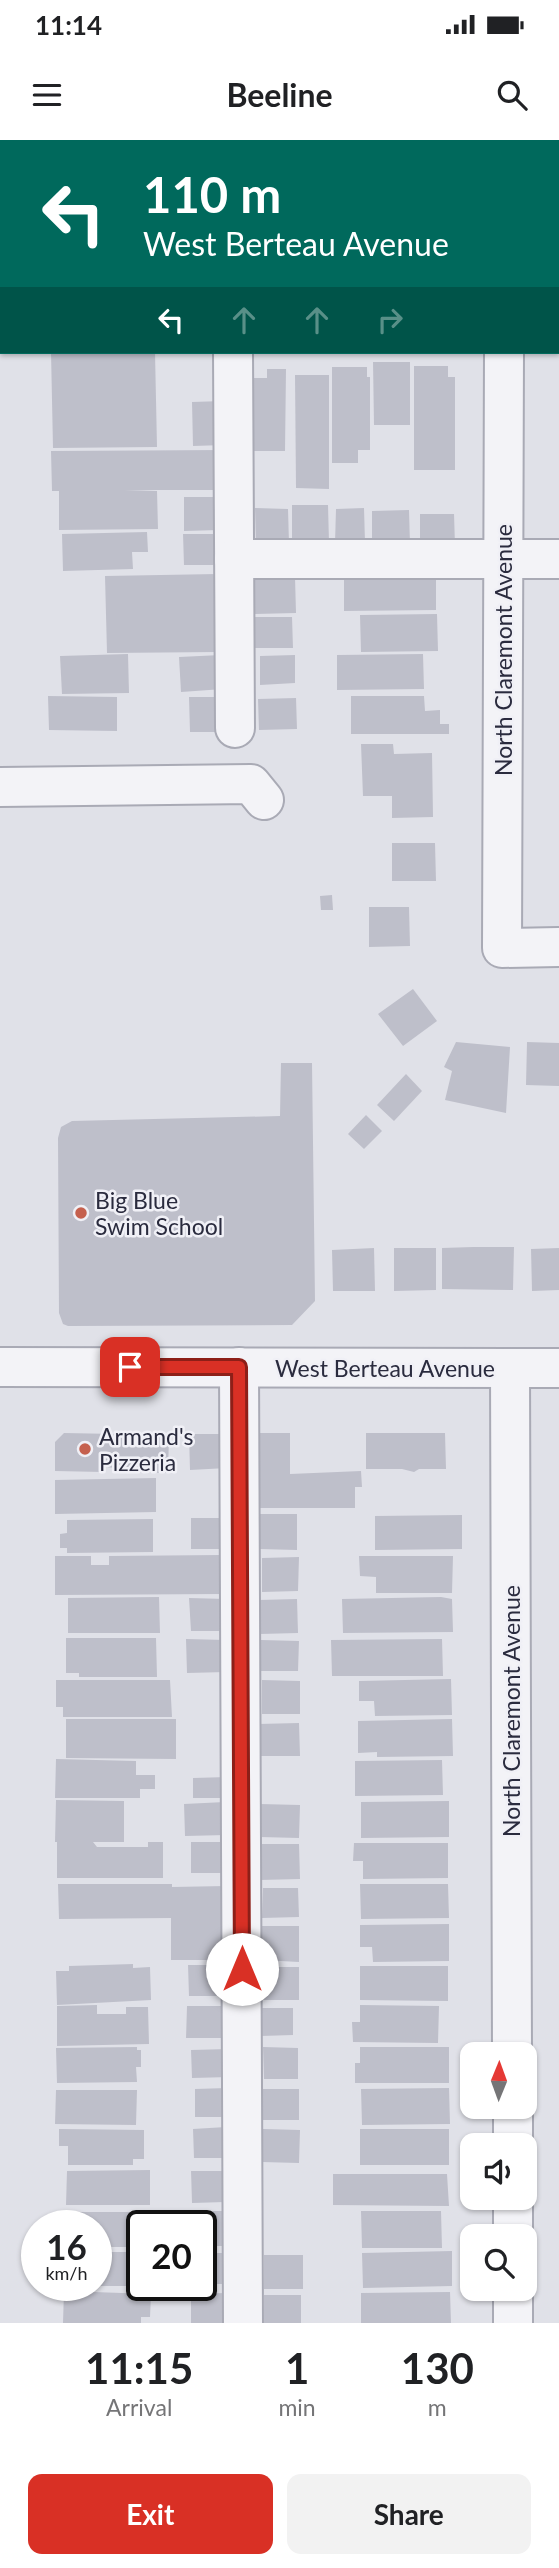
<!DOCTYPE html>
<html lang="en">
<head>
<meta charset="utf-8">
<style>
	body { margin:0; font-family:Lato,sans-serif; background:#f2f2f2; color:#202124; height:100vh; display:flex; flex-direction:column; font-size:26px; white-space:nowrap }
	* { box-sizing:border-box; margin:0 }
	p { font-size:23px; color:#757577 }
	.icon { flex:none; width:38px; height:38px; fill:none; stroke:currentColor; stroke-width:2; stroke-linecap:round; stroke-linejoin:round }
	.map { position:relative; height:2183px; overflow:hidden }
	.panel { display:flex; flex-direction:column; background:#fff; flex:1 }
	.panel>* { flex:none }
	.hud { position:absolute; left:0px; top:0px; width:560px; height:214px; box-shadow:0 2px 5px #0004; background:#00695c; color:#fff; overflow:hidden }
	.needle { width:46px; rotate:1deg }
	.controls { position:absolute; left:460px; top:1902px; display:grid; gap:14px }
	.controls a { display:grid; place-items:center; width:77px; height:77px; border-radius:14px; background:#fff; box-shadow:0 2px 5px #0004; font-size:35px }
	.speed { position:absolute; left:21px; top:2070px; display:flex; gap:14px; font-size:35px; font-weight:700; text-align:center }
	.speed>* { display:grid; place-content:center; width:91px; height:91px; border-radius:50%; background:#fff; box-shadow:0 2px 5px #0004; line-height:1 }
	.speed small { font-size:18px; font-weight:400 }
	.speed .limit { border:4px solid #111; border-radius:10px; background:#fff; color:#111 }
	.pin { position:absolute; display:grid; place-items:center; width:60px; height:60px; color:#fff; margin:-30px; border-radius:14px; box-shadow:0 4px 10px #0006 }
	.me { position:absolute; width:77px; margin:-38px; rotate:0deg; stroke-linejoin:round; filter:drop-shadow(0 0 5px #0008) }
	.turn { display:flex; align-items:center; gap:24px; height:147px; padding:0 28px; font-size:32px }
	.turn .icon { width:91px; height:91px; stroke-width:2.5 }
	.turn b { display:block; font-size:49px; line-height:60px }
	.lanes { display:flex; align-items:center; height:66px; padding:0 28px; background:#0003; justify-content:center; gap:35px; direction:ltr }
	.lanes .off { opacity:.35 }
	.eta { display:flex; justify-content:space-evenly; align-items:center; height:119px; text-align:center }
	.eta b { font-size:42px; font-weight:700; line-height:49px }
	.primary-button { display:flex; gap:14px; margin-top:auto; padding:14px 28px }
	.primary-button a { flex:1; height:80px; border-radius:14px; background:#d93025; color:#fff; font-size:28px; font-weight:700; line-height:80px; text-align:center }
	.primary-button a+a { background:#f2f2f2; color:#202124 }
	.status { display:flex; justify-content:space-between; align-items:center; height:49px; padding:0 35px; background:#fff; direction:ltr }
	.status svg { height:19px; fill:currentColor }
	header { display:flex; justify-content:space-between; align-items:center; height:91px; padding:0 28px; background:#fff; font-size:32px; font-weight:700 }
	.map>svg:first-child { display:block }
</style>
</head>
<body>
<div class="status"><b>11:14</b><svg viewBox="0 0 49 12"><path d="M0 12V9h3v3zM5 12V6h3v6zM10 12V3h3v9zM15 12V0h3v12zM26 1h20v11H26zM47 4h2v5h-2z"/></svg></div>
<header><svg class="icon" aria-label="menu" viewBox="0 0 24 24"><path d="M4 6h16M4 12h16M4 18h16"/></svg>Beeline<svg class="icon" aria-label="search" viewBox="0 0 24 24"><circle cx="10" cy="10" r="6"/><path d="M15 15l6 6"/></svg></header>
<div class="map">
<svg width="559" height="2183" viewBox="0 0 559 2183">
	<rect width="100%" height="100%" fill="#e0e1e8"/>
	<g fill="#bebfca">
		<polygon points="51,212 155,212 157,307 53,308"/>
		<polygon points="373,222 410,222 410,285 374,285"/>
		<polygon points="414,226 448,226 448,237 455,237 455,330 414,330"/>
		<polygon points="332,227 367,227 367,237 370,237 370,310 358,310 358,323 332,323"/>
		<polygon points="267,229 286,229 285,311 250,311 250,238 267,238"/>
		<polygon points="295,235 329,235 329,349 296,348"/>
		<polygon points="223,261 224,305 193,306 192,262"/>
		<polygon points="225,310 225,350 125,350 157,351 158,389 59,390 59,351 52,351 51,311"/>
		<polygon points="184,357 219,357 219,390 184,391"/>
		<polygon points="292,365 328,365 329,402 292,402"/>
		<polygon points="255,368 288,369 289,403 256,404"/>
		<polygon points="364,368 365,402 335,403 336,369"/>
		<polygon points="409,370 410,404 372,405 372,371"/>
		<polygon points="420,374 454,374 455,405 420,406"/>
		<polygon points="147,392 148,412 132,412 133,429 63,431 62,394"/>
		<polygon points="183,394 222,394 224,425 184,425"/>
		<polygon points="436,432 436,470 344,471 344,435"/>
		<polygon points="217,434 218,512 107,513 105,436"/>
		<polygon points="254,437 295,437 296,473 255,474"/>
		<polygon points="437,474 438,511 361,512 360,475"/>
		<polygon points="254,477 292,477 293,508 255,508"/>
		<polygon points="128,514 129,553 62,554 60,516"/>
		<polygon points="423,514 424,549 337,550 337,515"/>
		<polygon points="221,515 223,549 181,552 179,517"/>
		<polygon points="295,515 295,543 260,545 260,516"/>
		<polygon points="48,556 117,557 117,591 49,590"/>
		<polygon points="351,556 424,556 425,571 440,570 440,584 449,584 449,594 351,594"/>
		<polygon points="189,557 223,557 223,592 190,592"/>
		<polygon points="296,558 297,589 259,590 258,559"/>
		<polygon points="361,604 393,604 394,614 432,613 433,677 392,678 392,656 363,656"/>
		<polygon points="392,703 435,703 436,741 392,741"/>
		<polygon points="332,755 333,770 321,770 320,756"/>
		<polygon points="369,767 409,767 410,806 369,807"/>
		<polygon points="413,849 437,881 403,906 378,874"/>
		<polygon points="456,902 510,907 506,973 445,960 452,931 444,927"/>
		<polygon points="527,902 559,903 559,946 526,945"/>
		<polygon points="281,923 312,923 315,1161 292,1185 68,1186 63,1184 59,1173 58,998 61,987 72,981 280,976"/>
		<polygon points="406,934 422,951 394,981 377,965"/>
		<polygon points="366,975 382,991 364,1009 348,994"/>
		<polygon points="473,1107 514,1107 513,1150 442,1149 442,1108"/>
		<polygon points="374,1108 375,1151 333,1151 332,1110"/>
		<polygon points="394,1108 436,1108 436,1150 394,1151"/>
		<polygon points="559,1108 559,1150 532,1151 531,1109"/>
		<polygon points="64,1293 169,1295 168,1333 118,1332 118,1328 103,1327 103,1332 55,1331 55,1302"/>
		<polygon points="255,1293 290,1293 290,1334 361,1331 362,1347 355,1347 355,1368 256,1368"/>
		<polygon points="366,1293 445,1293 446,1329 419,1329 414,1332 402,1329 366,1329"/>
		<polygon points="189,1294 227,1294 227,1328 190,1330"/>
		<polygon points="156,1338 156,1372 55,1374 55,1340"/>
		<polygon points="259,1374 297,1374 297,1410 259,1409"/>
		<polygon points="462,1375 462,1409 375,1410 375,1376"/>
		<rect x="191" y="1378" width="35" height="31"/>
		<polygon points="153,1379 153,1412 67,1413 67,1408 60,1408 60,1394 67,1393 67,1380"/>
		<polygon points="221,1415 222,1454 55,1455 55,1416 91,1416 91,1425 109,1425 109,1416"/>
		<polygon points="359,1416 453,1416 452,1453 376,1453 376,1437 360,1436"/>
		<polygon points="299,1417 298,1451 262,1452 262,1418"/>
		<polygon points="159,1457 160,1493 68,1493 68,1458"/>
		<polygon points="441,1457 452,1459 453,1492 343,1493 342,1459"/>
		<polygon points="189,1458 226,1459 226,1491 191,1491"/>
		<polygon points="297,1459 298,1493 260,1494 259,1460"/>
		<polygon points="66,1498 156,1498 157,1537 79,1537 79,1533 66,1533"/>
		<polygon points="186,1499 225,1500 226,1532 187,1533"/>
		<polygon points="442,1499 443,1536 332,1536 331,1500"/>
		<polygon points="261,1500 299,1501 298,1531 261,1531"/>
		<polygon points="451,1539 452,1575 375,1576 374,1561 359,1561 359,1541"/>
		<polygon points="56,1540 170,1540 172,1577 63,1577 63,1567 56,1567"/>
		<polygon points="262,1540 300,1541 300,1574 262,1574"/>
		<polygon points="66,1579 176,1579 176,1619 66,1618"/>
		<polygon points="452,1579 453,1616 377,1617 377,1612 358,1613 358,1581"/>
		<polygon points="299,1583 300,1616 259,1616 258,1584"/>
		<polygon points="56,1619 136,1621 136,1635 155,1635 155,1649 140,1649 140,1658 55,1658"/>
		<polygon points="442,1620 443,1655 355,1656 355,1621"/>
		<polygon points="228,1637 229,1658 193,1658 193,1638"/>
		<polygon points="56,1660 124,1661 124,1702 93,1702 97,1707 148,1707 148,1702 163,1702 163,1738 57,1738 57,1702 55,1702"/>
		<polygon points="449,1661 449,1697 361,1698 361,1662"/>
		<polygon points="225,1662 226,1695 185,1696 184,1664"/>
		<polygon points="260,1664 300,1665 299,1698 260,1697"/>
		<rect x="191" y="1702" width="35" height="31"/>
		<polygon points="354,1703 448,1703 448,1738 363,1739 363,1721 353,1721"/>
		<polygon points="260,1704 299,1704 300,1739 260,1740"/>
		<polygon points="58,1744 172,1744 172,1747 226,1746 227,1820 171,1820 171,1778 59,1779"/>
		<polygon points="360,1744 448,1744 449,1778 361,1779"/>
		<polygon points="263,1748 298,1748 299,1777 262,1778"/>
		<polygon points="449,1784 449,1821 373,1822 372,1807 360,1807 360,1785"/>
		<polygon points="261,1786 299,1786 299,1822 262,1820"/>
		<polygon points="133,1824 133,1828 150,1827 151,1860 57,1865 56,1831 69,1831 69,1826"/>
		<polygon points="188,1825 226,1825 226,1856 189,1856"/>
		<polygon points="360,1826 448,1826 448,1861 360,1860"/>
		<rect x="261" y="1827" width="38" height="33"/>
		<polygon points="97,1865 97,1874 126,1874 126,1867 148,1867 149,1904 57,1906 57,1866"/>
		<polygon points="360,1865 439,1866 438,1903 353,1902 352,1882 360,1882"/>
		<polygon points="187,1866 226,1866 226,1898 186,1898"/>
		<polygon points="260,1868 293,1868 293,1895 261,1896"/>
		<polygon points="137,1907 137,1910 141,1910 141,1927 136,1927 137,1942 57,1943 56,1908"/>
		<polygon points="263,1907 298,1908 298,1939 264,1939"/>
		<polygon points="360,1907 449,1907 449,1943 355,1943 355,1923 360,1923"/>
		<polygon points="229,1909 230,1937 192,1938 191,1910"/>
		<polygon points="227,1948 227,1977 195,1977 195,1949"/>
		<polygon points="449,1948 450,1984 362,1985 361,1949"/>
		<polygon points="263,1949 299,1949 299,1980 262,1980"/>
		<polygon points="56,1950 137,1950 136,1985 55,1984"/>
		<polygon points="226,1987 228,2018 194,2018 193,1989"/>
		<polygon points="59,1989 144,1990 144,2019 133,2019 133,2025 68,2025 68,2006 59,2006"/>
		<polygon points="263,1989 300,1990 299,2023 262,2022"/>
		<rect x="360" y="1989" width="89" height="36"/>
		<polygon points="150,2030 150,2065 66,2065 67,2031"/>
		<polygon points="191,2031 223,2031 225,2062 192,2063"/>
		<polygon points="333,2034 447,2034 449,2066 333,2065"/>
		<polygon points="192,2071 232,2071 232,2106 201,2106 201,2086 193,2086"/>
		<polygon points="361,2071 441,2071 442,2108 362,2108"/>
		<polygon points="57,2072 149,2072 148,2086 142,2086 142,2092 135,2091 135,2107 96,2107 96,2086 57,2086"/>
		<polygon points="452,2111 452,2146 363,2148 362,2113"/>
		<rect x="96" y="2112" width="46" height="34"/>
		<rect x="201" y="2113" width="29" height="31"/>
		<rect x="264" y="2115" width="39" height="34"/>
		<polygon points="64,2151 151,2154 150,2177 141,2177 141,2183 63,2183"/>
		<polygon points="450,2152 451,2183 361,2183 361,2153"/>
		<polygon points="226,2153 226,2183 191,2183 191,2154"/>
		<rect x="264" y="2155" width="37" height="28"/>
	</g>
	<g fill="none" stroke-linecap="round" stroke-linejoin="round">
		<defs>
			<g id="minor">
				<polyline points="231,0 231,2"/>
				<polyline points="505,2 505,0"/>
				<polyline points="0,148 2,148"/>
				<polyline points="558,151 559,151"/>
				<polyline points="233,212 235,588"/>
				<polyline points="504,212 502,808 559,807"/>
				<polyline points="234,419 559,419"/>
				<polyline points="0,647 251,644 264,660"/>
				<polyline points="0,1227 559,1228"/>
				<polyline points="239,1227 243,2183"/>
				<polyline points="510,1228 512,1914"/>
				<polyline points="513,1967 513,2006"/>
				<polyline points="513,2058 513,2096"/>
				<polyline points="513,2149 513,2183"/>
			</g>
		</defs>
		<use href="#minor" stroke="#a9aab5" stroke-width="42"/>
		<use href="#minor" stroke="#f3f3f7" stroke-width="38"/>
	</g>
	<g fill="none" stroke-linecap="round" stroke-linejoin="round">
		<defs>
			<polyline id="route" points="130,1227 239,1227 242,1829"/>
		</defs>
		<use href="#route" stroke="#8d1f18" stroke-width="18"/>
		<use href="#route" stroke="#d93025" stroke-width="12"/>
	</g>
	<g fill="#c5604e" stroke="#f0f0f6" stroke-width="2.5">
		<circle cx="81" cy="1073" r="7"/>
		<circle cx="85" cy="1309" r="7"/>
	</g>
	<g text-anchor="middle" dominant-baseline="central" stroke-width="5" stroke-linejoin="round" paint-order="stroke">
		<g font-size="23" fill="#2a2b3e" stroke="#f0f0f6">
			<text transform="translate(503 510) rotate(-90)">North Claremont Avenue</text>
			<text x="385" y="1228">West Berteau Avenue</text>
			<text transform="translate(511 1571) rotate(-90)">North Claremont Avenue</text>
		</g>
		<g font-size="23" fill="#2a2b3e" stroke="#f0f0f6" text-anchor="start">
			<text x="95" y="1060">Big Blue<tspan x="95" dy="26">Swim School</tspan></text>
			<text x="99" y="1296">Armand's<tspan x="99" dy="26">Pizzeria</tspan></text>
		</g>
	</g>
</svg>
<div class="controls">
<a><svg class="needle" viewBox="-14 -14 28 28"><path d="M0-13l5 13h-10z" fill="#e53935"/><path d="M0 13l5-13h-10z" fill="#757577"/></svg></a>
<a><svg class="icon" aria-label="sound" viewBox="0 0 24 24"><path d="M4 9h4l5-4v14l-5-4H4zM17 9q2 3 0 6"/></svg></a>
<a><svg class="icon" aria-label="search" viewBox="0 0 24 24"><circle cx="10" cy="10" r="6"/><path d="M15 15l6 6"/></svg></a>
</div>
<div class="speed"><div>16<small>km/h</small></div><div class="limit">20</div></div>
<div class="pin" style="left:130px;top:1227px;background:#d93025"><svg class="icon" aria-label="arrive" viewBox="0 0 24 24"><path d="M6 21V4h12l-3 4 3 4H6"/></svg></div>
<svg class="me" style="left:242px;top:1829px" viewBox="-20 -20 40 40"><circle r="19" fill="#fff"/><path d="M0-13L10 11 0 6-10 11z" fill="#d93025"/></svg>
<div class="hud">
<div class="turn"><svg class="icon" aria-label="left" viewBox="0 0 24 24"><path d="M17 20v-9H6M10 6l-5 5 5 5"/></svg><div><b>110 m</b>West Berteau Avenue</div></div>
<div class="lanes"><svg class="icon" aria-label="left" viewBox="0 0 24 24"><path d="M17 20v-9H6M10 6l-5 5 5 5"/></svg><svg class="icon off" aria-label="ahead" viewBox="0 0 24 24"><path d="M12 20V5M6 11l6-6 6 6"/></svg><svg class="icon off" aria-label="ahead" viewBox="0 0 24 24"><path d="M12 20V5M6 11l6-6 6 6"/></svg><svg class="icon off" aria-label="right" viewBox="0 0 24 24"><path d="M7 20v-9h11M14 6l5 5-5 5"/></svg></div>
</div>
</div>
<section class="panel">
<div class="eta">
<div><b>11:15</b><p>Arrival</p></div>
<div><b>1</b><p>min</p></div>
<div><b>130</b><p>m</p></div>
</div>
<div class="primary-button"><a>Exit</a><a>Share</a></div>
</section>
</body>
</html>
